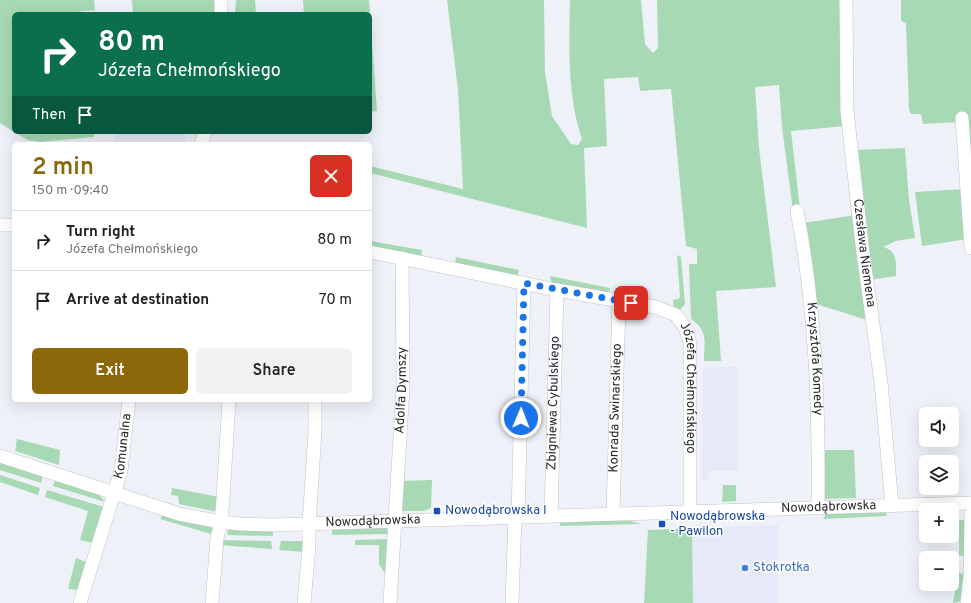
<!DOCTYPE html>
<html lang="en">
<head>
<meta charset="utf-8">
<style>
	body { margin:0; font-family:Overpass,sans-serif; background:#f2f2f2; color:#202124; height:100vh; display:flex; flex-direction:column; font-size:15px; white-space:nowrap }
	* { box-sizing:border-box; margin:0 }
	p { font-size:13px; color:#757577 }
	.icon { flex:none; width:22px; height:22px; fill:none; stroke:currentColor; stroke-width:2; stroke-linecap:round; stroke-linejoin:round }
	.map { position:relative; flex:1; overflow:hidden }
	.side { position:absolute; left:12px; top:142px; width:360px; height:260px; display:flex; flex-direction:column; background:#fff; border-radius:6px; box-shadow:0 4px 16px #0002 }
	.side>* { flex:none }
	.banner { position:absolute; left:12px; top:12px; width:360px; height:122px; border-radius:6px; box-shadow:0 4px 16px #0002; background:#0b6e4f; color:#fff; overflow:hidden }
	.fabs { position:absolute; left:919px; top:407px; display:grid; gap:8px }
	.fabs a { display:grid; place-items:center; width:40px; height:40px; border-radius:6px; background:#fff; box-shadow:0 4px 16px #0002; font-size:20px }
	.pin { position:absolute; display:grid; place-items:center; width:34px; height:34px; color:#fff; margin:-17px; border-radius:8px; box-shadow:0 2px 6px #0006 }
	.me { position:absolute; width:44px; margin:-22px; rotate:1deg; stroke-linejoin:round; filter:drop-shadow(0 0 3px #0008) }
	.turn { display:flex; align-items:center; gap:14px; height:84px; padding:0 20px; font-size:18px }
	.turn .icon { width:52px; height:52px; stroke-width:2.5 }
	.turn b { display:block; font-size:28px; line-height:34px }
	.then { display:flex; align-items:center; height:38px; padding:0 20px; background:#0003; gap:8px; font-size:15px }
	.round { display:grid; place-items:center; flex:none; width:42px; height:42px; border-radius:6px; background:#f2f2f2 }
	.headline { display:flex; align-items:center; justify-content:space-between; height:68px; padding:0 20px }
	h1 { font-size:24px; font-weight:600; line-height:30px; color:#8d680b }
	.button { display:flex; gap:8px; margin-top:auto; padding:8px 20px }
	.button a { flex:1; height:46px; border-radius:6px; background:#8d680b; color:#fff; font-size:16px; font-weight:600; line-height:46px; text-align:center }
	.button a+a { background:#f2f2f2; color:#202124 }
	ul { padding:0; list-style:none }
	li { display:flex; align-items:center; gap:12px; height:60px; padding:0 20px; border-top:1px solid #e0e0e0 }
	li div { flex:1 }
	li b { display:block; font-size:15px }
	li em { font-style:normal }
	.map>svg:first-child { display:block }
</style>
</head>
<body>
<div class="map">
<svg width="971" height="603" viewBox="0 0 971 603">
	<rect width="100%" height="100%" fill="#eff1f8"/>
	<g fill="#e5e9f8">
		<polygon points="115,132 183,132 187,144 114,144"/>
		<polygon points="703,367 738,367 737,471 708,471 708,481 702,480"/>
		<polygon points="778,525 778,603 693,603 692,528"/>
	</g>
	<g fill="#a7d9b4">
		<polygon points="0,0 94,0 95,10 56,14 14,14 14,132 0,123"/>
		<polygon points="132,0 215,0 215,14 133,14"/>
		<polygon points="236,0 255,0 256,14 235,14"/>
		<polygon points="303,0 369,0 377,111 370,112 370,14 304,14"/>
		<path d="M447,0H544L545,72L552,116L571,144L578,145L582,139C567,95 569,46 570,0H641L645,44L653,53L658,48L657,0H845L846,126L791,131L800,209L793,211L782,127L779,85L755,87L759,148L776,287L716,291L721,361H704C704,342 709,331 691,319L689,264H697V249L686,246L671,89L640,91L638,77L604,79L607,146L584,148L587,228L370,173V166L463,189L458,90Z"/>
		<polygon points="901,0 971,0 971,218 960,122 923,124 921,114 911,114 909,109 906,23 901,21"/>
		<polygon points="14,132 94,132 94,137 40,142 28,140"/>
		<path d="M905,148L909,200L915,238L896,241L883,247C898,251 896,263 896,276L869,280L854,150Z"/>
		<polygon points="964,189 968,239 922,246 915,192"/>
		<polygon points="856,215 870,321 813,303 803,223"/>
		<polygon points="370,241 422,250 421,257 370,248"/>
		<polygon points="677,255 681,257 685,304 679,311 674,310 673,300 678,299 680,297"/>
		<polygon points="456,257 519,270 517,278 455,265"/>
		<polygon points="550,276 610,288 608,296 552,285"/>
		<polygon points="17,439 60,450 59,465 15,451"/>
		<polygon points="822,450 854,450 856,498 822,499"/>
		<polygon points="0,462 43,476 41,483 0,470"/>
		<polygon points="0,475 40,488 38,495 0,482"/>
		<polygon points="55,480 98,493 105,502 53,486"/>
		<polygon points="432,480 431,508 424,511 399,511 400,481"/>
		<polygon points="723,485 736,485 736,501 722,502"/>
		<polygon points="172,488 219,497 218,512 179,504 178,496 171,495"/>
		<polygon points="47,490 104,507 93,543 80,540 88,511 45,497"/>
		<polygon points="886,512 887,516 823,519 826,514"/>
		<polygon points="163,515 213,527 211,534 160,519"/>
		<polygon points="627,520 641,524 560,526 560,522"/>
		<polygon points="952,520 965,520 966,556 959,556 959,536 952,530"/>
		<polygon points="382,527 387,529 389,534 332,535 332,528"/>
		<polygon points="692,528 693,603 644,603 648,530"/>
		<polygon points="228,529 273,530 273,536 227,535"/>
		<polygon points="390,539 388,578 379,564 379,545 355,545 355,540"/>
		<polygon points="221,540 271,541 272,549 218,545"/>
		<polygon points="281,541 307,541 306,552 279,550"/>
		<polygon points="76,558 86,562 79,590 68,589"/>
		<polygon points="958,573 965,574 964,601 953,603"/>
	</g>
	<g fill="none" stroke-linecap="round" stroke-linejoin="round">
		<defs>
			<g id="minor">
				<path id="s1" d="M846,0L847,111L863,253L881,382L892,506"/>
				<polyline points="221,14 221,0"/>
				<polyline points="962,118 971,248"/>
				<polyline points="201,144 205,132"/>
				<path id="s2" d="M797,211C816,310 819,408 818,508"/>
				<polyline points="0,225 14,225"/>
				<path id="s3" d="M370,252L557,290L655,307L676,315L685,327L690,343V512"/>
				<path id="s4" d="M0,456L179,514L221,522L241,524L275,525L395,521L971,503"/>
				<path id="s5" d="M613,514L619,301"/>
				<path id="s6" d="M551,516L557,290"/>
				<polyline points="518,517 524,283"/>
				<path id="s7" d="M80,603L121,471L129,400"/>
				<polyline points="212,603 217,538 221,522 223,499 229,400"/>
				<polyline points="304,603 309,546 309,524 315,431 315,400"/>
				<path id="s8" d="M390,603L403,387L402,258"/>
				<polyline points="512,603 515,518"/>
				<polyline points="967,603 970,576 971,514"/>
			</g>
		</defs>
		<use href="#minor" stroke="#c1c3ca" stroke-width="14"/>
		<use href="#minor" stroke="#fff" stroke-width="13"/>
	</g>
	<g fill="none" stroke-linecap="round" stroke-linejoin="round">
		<polyline stroke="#1a73e8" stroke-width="7" stroke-dasharray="0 12.6" points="521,418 524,283 631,303"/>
	</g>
	<g fill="#1a4fb4" stroke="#fff" stroke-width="1.5">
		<rect x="433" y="507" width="8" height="8" rx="2"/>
		<rect x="658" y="520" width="8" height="8" rx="2"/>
	</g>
	<circle fill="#3f7fe0" stroke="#fff" stroke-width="1.5" cx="745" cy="568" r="4"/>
	<g text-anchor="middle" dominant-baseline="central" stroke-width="3" stroke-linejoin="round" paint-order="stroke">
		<g font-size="13" fill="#28292c" stroke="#fff">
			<text stroke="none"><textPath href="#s1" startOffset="254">Czesława Niemena</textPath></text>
			<text stroke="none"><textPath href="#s2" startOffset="149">Krzysztofa Komedy</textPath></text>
			<text stroke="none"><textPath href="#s3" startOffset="389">Józefa Chełmońskiego</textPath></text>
			<text stroke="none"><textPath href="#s8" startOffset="213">Adolfa Dymszy</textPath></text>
			<text stroke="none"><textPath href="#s6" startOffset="113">Zbigniewa Cybulskiego</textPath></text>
			<text stroke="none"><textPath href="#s5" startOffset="106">Konrada Swinarskiego</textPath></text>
			<text stroke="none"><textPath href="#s7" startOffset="163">Komunalna</textPath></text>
			<text stroke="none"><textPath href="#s4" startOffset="839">Nowodąbrowska</textPath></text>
			<text stroke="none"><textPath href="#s4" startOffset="383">Nowodąbrowska</textPath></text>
		</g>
		<g font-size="13" fill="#164399" stroke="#fff" text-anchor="start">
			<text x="445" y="511">Nowodąbrowska I</text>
			<text x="670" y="517">Nowodąbrowska<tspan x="670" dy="15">- Pawilon</tspan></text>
		</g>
		<g font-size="13" fill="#366cbe" stroke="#fff" text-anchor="start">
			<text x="753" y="568">Stokrotka</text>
		</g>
	</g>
</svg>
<div class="fabs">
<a><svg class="icon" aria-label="sound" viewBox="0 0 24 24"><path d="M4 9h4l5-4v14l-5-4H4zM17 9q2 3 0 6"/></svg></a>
<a><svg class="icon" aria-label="layers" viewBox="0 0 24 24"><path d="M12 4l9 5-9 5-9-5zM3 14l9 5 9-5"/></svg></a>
<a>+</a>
<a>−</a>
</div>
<div class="pin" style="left:631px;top:303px;background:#d93025"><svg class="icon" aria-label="arrive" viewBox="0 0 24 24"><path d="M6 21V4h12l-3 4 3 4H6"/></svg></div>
<svg class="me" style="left:521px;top:418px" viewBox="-20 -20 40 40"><circle r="17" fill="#1a73e8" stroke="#fff" stroke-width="3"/><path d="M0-11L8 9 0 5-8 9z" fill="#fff"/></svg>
<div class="banner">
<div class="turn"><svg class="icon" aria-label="right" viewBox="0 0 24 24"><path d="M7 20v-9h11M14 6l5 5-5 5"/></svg><div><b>80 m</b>Józefa Chełmońskiego</div></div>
<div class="then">Then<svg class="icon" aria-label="arrive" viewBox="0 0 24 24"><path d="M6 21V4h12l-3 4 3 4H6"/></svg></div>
</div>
<section class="side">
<div class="headline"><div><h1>2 min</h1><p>150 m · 09:40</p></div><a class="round" style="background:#d93025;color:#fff"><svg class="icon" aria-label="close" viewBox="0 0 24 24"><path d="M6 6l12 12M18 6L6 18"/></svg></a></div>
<ul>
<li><svg class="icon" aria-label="right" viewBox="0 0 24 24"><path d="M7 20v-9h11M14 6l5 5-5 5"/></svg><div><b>Turn right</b><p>Józefa Chełmońskiego</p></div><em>80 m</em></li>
<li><svg class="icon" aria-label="arrive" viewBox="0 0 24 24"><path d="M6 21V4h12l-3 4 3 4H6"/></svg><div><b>Arrive at destination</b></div><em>70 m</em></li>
</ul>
<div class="button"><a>Exit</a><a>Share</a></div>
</section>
</div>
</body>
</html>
